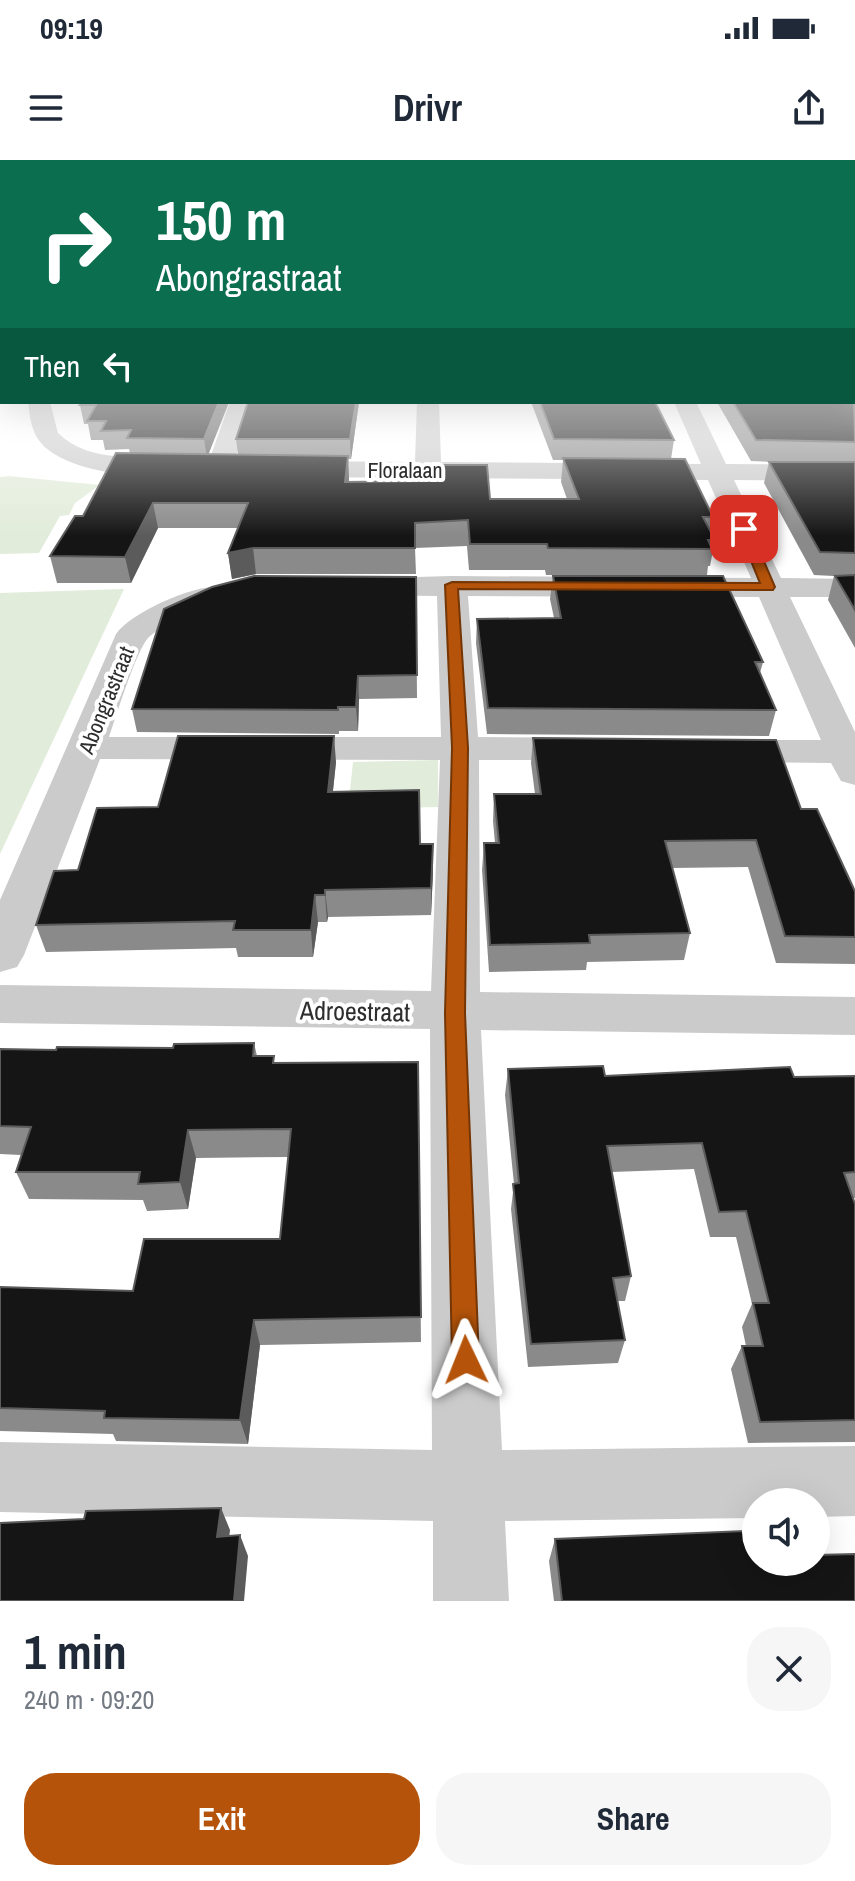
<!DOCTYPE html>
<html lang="en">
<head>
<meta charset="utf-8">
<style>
	body { margin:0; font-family:"Archivo Narrow",sans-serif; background:#f6f6f7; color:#1f2937; height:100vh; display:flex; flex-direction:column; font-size:30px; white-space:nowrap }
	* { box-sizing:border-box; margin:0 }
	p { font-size:26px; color:#747a83 }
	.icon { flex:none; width:44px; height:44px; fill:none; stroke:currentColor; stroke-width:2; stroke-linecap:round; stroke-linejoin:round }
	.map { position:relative; height:1441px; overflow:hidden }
	.sheet { display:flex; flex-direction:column; background:#fff; flex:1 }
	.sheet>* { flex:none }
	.top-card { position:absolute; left:0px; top:0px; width:856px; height:244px; box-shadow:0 8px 32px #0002; background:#0b6e4f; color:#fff; overflow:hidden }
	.buttons { position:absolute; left:742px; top:1328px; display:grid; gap:16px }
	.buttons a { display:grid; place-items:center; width:88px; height:88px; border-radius:50%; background:#fff; box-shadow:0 8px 32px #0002; font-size:40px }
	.pin { position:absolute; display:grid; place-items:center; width:68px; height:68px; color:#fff; margin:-34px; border-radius:16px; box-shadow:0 4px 12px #0006 }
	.me { position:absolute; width:88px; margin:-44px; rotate:358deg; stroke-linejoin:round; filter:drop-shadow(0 0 6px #0008) }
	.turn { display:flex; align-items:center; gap:28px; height:168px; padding:0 24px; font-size:36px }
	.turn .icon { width:104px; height:104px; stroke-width:2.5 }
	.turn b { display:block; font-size:56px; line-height:68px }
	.then { display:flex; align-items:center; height:76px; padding:0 24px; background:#0003; gap:16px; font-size:30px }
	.round { display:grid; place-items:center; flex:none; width:84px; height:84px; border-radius:32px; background:#f6f6f7 }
	.headline { display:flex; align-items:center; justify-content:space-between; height:136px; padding:0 24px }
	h1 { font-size:48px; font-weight:700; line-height:60px }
	.primary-button { display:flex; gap:16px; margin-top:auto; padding:16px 24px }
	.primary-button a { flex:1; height:92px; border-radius:32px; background:#b45309; color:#fff; font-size:32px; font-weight:700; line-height:92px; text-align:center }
	.primary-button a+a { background:#f6f6f7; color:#1f2937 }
	.status { display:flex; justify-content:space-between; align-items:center; height:56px; padding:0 40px; background:#fff; direction:ltr }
	.status svg { height:22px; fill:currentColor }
	header { display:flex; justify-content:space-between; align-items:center; height:104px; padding:0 24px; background:#fff; font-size:36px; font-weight:700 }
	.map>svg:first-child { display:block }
</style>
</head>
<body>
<div class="status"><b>09:19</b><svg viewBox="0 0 49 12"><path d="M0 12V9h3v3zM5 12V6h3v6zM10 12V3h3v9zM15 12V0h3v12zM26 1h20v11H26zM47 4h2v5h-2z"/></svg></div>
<header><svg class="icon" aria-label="menu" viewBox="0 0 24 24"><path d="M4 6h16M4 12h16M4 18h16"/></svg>Drivr<svg class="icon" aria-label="share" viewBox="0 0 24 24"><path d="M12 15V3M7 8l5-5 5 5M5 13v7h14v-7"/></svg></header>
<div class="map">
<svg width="855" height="1441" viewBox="0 0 855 1441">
	<rect width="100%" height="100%" fill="#fff"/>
	<g fill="#e2ecda">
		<polygon points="9,316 100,325 75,343 69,355 60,356 39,393 0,394 0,317"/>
		<polygon points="124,429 0,694 0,433"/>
		<polygon points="438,600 438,647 348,649 353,602"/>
	</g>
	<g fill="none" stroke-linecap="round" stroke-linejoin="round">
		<g fill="#cbcbcb" fill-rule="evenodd">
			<rect x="0" y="215" width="2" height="14"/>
			<path d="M28,242H50L58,273C92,306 137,292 178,303L182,308L178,313C145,322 64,311 41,283C31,271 30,257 28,242Z"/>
			<polygon points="230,242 252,242 232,309 228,314 210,314 206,309"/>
			<path d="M417,242H439L441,302L701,304L674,242H696L726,304L855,305V321L734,320L781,418L855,419V437H790L855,572V625L841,621L831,603L721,602L707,599L702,591L707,583L721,580H821L759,437L468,436L478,577L592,578L605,581L611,589L605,597L592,600H479L480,832L855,837V875L481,870L502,1290L855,1286V1356L816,1357V1342H756V1358L505,1361L509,1441H433V1361L0,1352V1282L432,1290L430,869L0,863V825L431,831L440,600L100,599L24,795L17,807L0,812V740L116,474C132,451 201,421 228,427L233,434C223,448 168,459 149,477C137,488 116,557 109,577H441L437,436L357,435L346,433L342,426L346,419L452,416L751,418L708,320L289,317L280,314L276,309L280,304L289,301L415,302Z"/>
		</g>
	</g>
	<g fill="#8a8a8a">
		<polygon points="855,174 855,488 828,440 834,416 814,415 764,323 769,302 776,302 751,301 717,242 854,242"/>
		<polygon points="229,242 208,294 238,295 236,279 359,242 351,299 348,299 349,322 490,339 567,339 561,322 563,300 553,300 531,242 655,242 674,280 671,299 713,357 710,371 715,380 710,406 708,406 707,415 546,415 545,410 469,410 467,386 415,388 416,414 256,414 232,419 228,393 238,368 158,368 131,423 57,423 50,396 83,356 130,293 129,289 105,290 103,280 91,280 88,264 84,264 80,245"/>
		<polygon points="553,416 763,502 760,513 776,550 769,576 487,574 476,483 477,459 554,458 550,439"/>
		<polygon points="416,417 417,538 359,539 358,571 339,571 339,574 137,572 132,549"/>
		<polygon points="533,578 801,649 855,732 855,804 776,803 748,707 672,708 690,773 684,800 587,802 586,810 489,812 482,710 484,683 495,683 493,661 494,634 535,634 531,603"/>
		<polygon points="336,602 333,631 420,684 433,711 431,755 328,757 327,762 318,762 313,797 238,797 236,788 46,792 36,765 78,710 158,647"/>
		<polygon points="254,883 257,896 275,903 418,902 421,1182 260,1185 248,1284 116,1281 113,1274 0,1271 0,1127 133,1131 280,1079 288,997 196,998 188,1049 147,1051 143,1040 29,1039 16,1012 21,995 0,994 0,889 56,890 173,888"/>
		<polygon points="508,909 605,916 794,917 855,916 855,1038 853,1038 855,1044 855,1282 748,1283 731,1209 742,1186 746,1186 742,1167 752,1144 736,1077 710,1077 694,1009 612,1012 631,1116 625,1141 617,1141 625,1180 618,1203 528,1207 511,1049 514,1024 505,935"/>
		<polygon points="555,1379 751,1396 855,1441 554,1441 549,1401"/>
	</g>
	<g fill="#5b5b5b">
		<polygon points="219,242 229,242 207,298 204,279"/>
		<polygon points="356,242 359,242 351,299 350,279"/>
		<polygon points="348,296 349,320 346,346 345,322"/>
		<polygon points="153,343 158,368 131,423 125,397"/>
		<polygon points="253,388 256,414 232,419 228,393"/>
		<polygon points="358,516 359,539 358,571 356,547"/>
		<polygon points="334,576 336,602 330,658 328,632"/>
		<polygon points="433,684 433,711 431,755 431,728"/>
		<polygon points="325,730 328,757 327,762 325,735"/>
		<polygon points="315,735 318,762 313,797 311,770"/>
		<polygon points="188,970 196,998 188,1049 180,1022"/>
		<polygon points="254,1160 260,1185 248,1284 240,1260"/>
		<polygon points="221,1348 230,1370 227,1398 217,1377"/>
		<polygon points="240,1375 248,1396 244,1441 234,1441"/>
	</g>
	<g fill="#151515" stroke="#5b5b5b" stroke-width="2">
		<polygon points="854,174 855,174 854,222"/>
		<polygon points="854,227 855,282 756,280 733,242 854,242"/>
		<polygon points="83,242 219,242 204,279 127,278 131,270 101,271 106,261 87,261 96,245 80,245"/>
		<polygon points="248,242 356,242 350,279 236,279"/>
		<polygon points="540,242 655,242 674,280 554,279"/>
		<polygon points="116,293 348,296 345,322 429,321 429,315 444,315 444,305 487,305 490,339 579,339 563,298 685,299 713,357 703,357 715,380 708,380 712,389 548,388 547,384 470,384 468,360 415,363 415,388 253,388 228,393 248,343 153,343 125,397 50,396 75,356 83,356"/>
		<polygon points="769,302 855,302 855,393 820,392"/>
		<polygon points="855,415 855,450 835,416"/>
		<polygon points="254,416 416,417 417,515 358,516 356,547 338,547 338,550 132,549 164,449 212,427"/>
		<polygon points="553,416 723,416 763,502 755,502 776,550 488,548 477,459 561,458"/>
		<polygon points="178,576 334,576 328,632 419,630 420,684 433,684 431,728 325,730 325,735 315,735 311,770 233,770 235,761 36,765 54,711 78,710 97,648 158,647"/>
		<polygon points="533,578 776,580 801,649 817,649 853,727 855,732 855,777 785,776 756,680 665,681 690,773 589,775 590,783 490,785 484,683 499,683 494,634 541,634"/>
		<polygon points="254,883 253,896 274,896 273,903 418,902 421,1157 254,1160 240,1260 104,1258 105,1251 0,1248 0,1127 133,1131 144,1079 280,1079 291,969 188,970 180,1022 138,1024 140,1012 16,1012 31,967 0,966 0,889 56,890 57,887 173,888 174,884"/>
		<polygon points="603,906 605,916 790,907 794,917 855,916 855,1012 844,1013 855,1044 855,1260 760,1262 742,1186 763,1186 753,1143 769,1143 746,1051 719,1052 702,983 607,986 631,1116 613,1118 625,1180 531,1184 513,1024 519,1023 508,909"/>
		<polygon points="221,1348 217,1377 240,1375 234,1441 0,1441 0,1363 84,1359 86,1351"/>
		<polygon points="745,1371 751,1396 756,1396 756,1402 816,1402 816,1395 855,1394 855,1441 562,1441 555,1379"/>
	</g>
	<linearGradient id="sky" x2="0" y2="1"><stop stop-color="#9ac3ea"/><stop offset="0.46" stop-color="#fff"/><stop offset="1" stop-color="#fff" stop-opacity="0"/></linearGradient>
	<rect width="855" height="376" fill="url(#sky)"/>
	<polygon fill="#b45309" stroke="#753606" stroke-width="2" points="744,366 750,369 775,427 773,430 458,429 468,588 465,853 479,1200 475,1209 466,1213 456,1209 452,1200 445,853 452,588 445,425 452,422 760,423 738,369"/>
	<g text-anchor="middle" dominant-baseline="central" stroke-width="8" stroke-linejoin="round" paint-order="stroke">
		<g font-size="22" fill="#2e2e2e" stroke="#fff">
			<text x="405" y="310">Floralaan</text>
			<text transform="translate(106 540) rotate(-68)">Abongrastraat</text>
		</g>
		<g font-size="26" fill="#2e2e2e" stroke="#fff">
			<text transform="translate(355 851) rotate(1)">Adroestraat</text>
		</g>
	</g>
</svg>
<div class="buttons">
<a><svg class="icon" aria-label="sound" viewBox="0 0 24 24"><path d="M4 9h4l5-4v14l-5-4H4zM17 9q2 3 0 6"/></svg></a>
</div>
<div class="pin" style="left:744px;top:369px;background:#d93025"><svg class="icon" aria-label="arrive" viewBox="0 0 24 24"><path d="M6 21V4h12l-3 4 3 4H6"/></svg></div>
<svg class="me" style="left:466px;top:1200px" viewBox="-20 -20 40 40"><path d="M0-17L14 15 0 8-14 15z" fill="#b45309" stroke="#fff" stroke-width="4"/></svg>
<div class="top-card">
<div class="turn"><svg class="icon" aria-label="right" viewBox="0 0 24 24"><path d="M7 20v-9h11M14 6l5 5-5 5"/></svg><div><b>150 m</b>Abongrastraat</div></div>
<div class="then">Then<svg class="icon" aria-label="left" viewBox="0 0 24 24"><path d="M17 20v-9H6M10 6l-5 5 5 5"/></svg></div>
</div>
</div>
<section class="sheet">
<div class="headline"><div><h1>1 min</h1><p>240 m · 09:20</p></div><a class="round"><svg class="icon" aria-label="close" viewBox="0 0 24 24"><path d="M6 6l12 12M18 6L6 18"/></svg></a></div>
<div class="primary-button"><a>Exit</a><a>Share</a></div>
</section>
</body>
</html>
